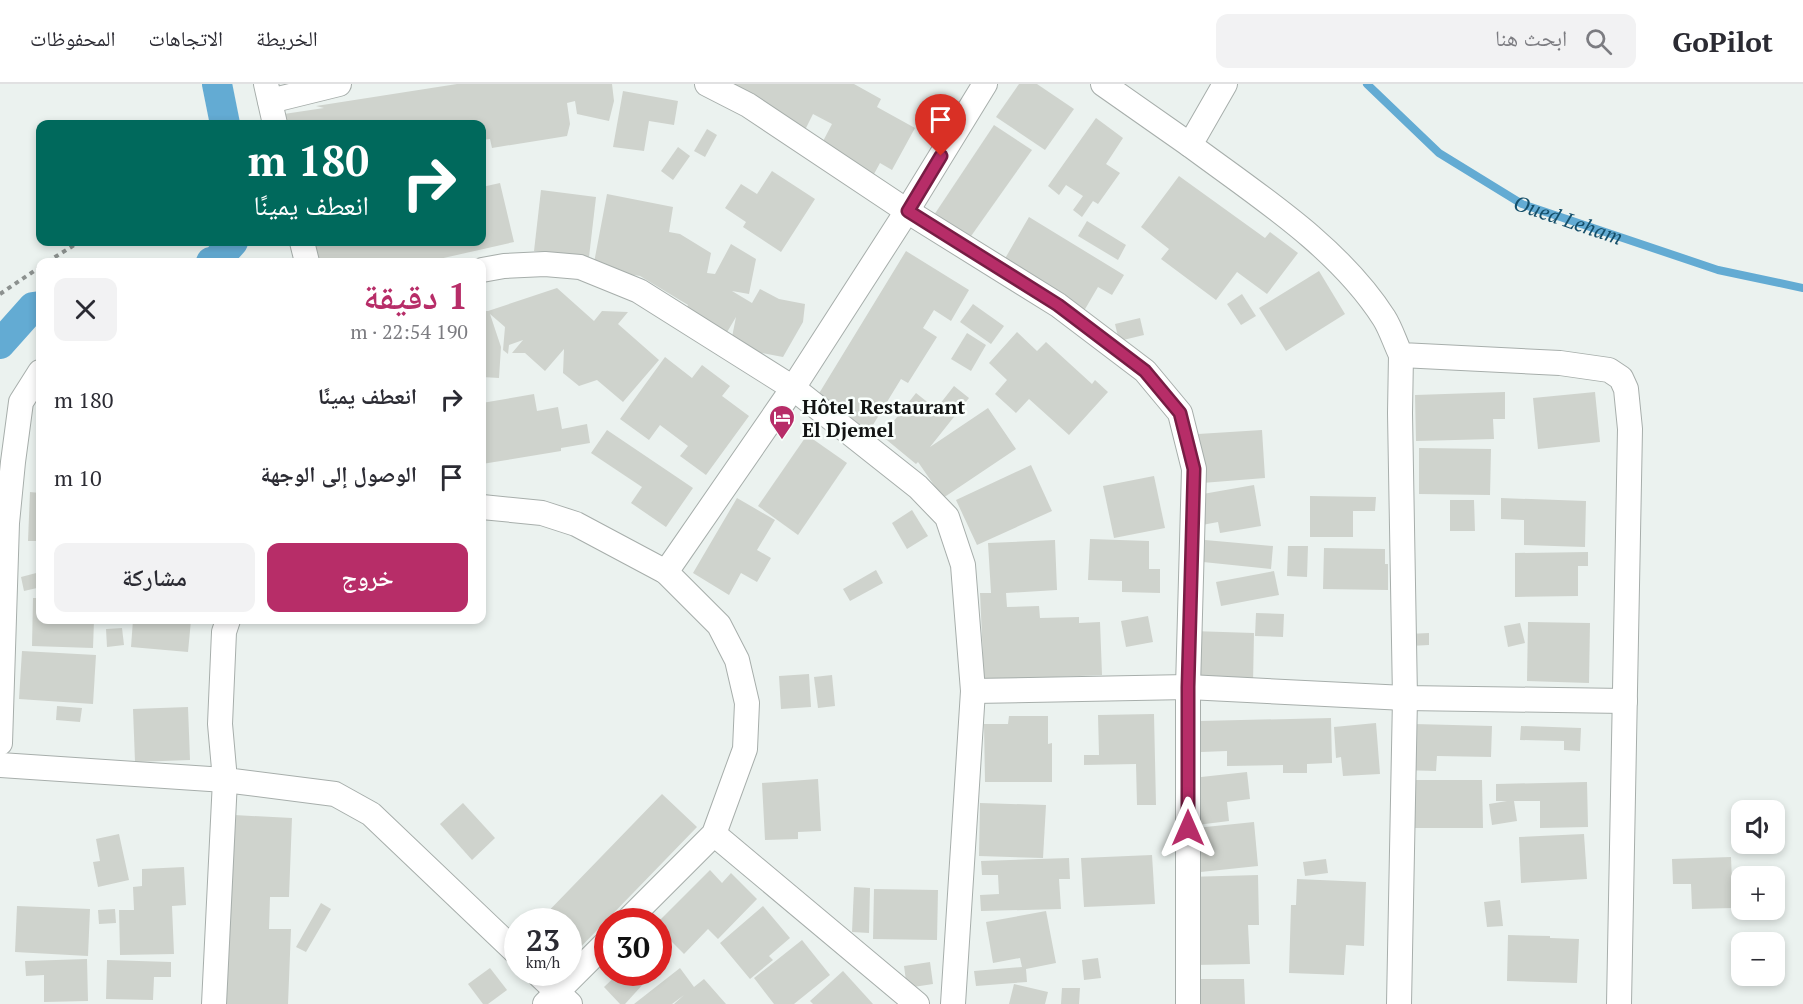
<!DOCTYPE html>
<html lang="ar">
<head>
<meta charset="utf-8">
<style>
	body { margin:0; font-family:"PT Serif","Noto Naskh Arabic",serif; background:#f2f2f3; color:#2b2b33; direction:rtl; height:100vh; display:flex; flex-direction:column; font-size:22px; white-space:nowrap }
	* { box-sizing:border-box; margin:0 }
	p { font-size:20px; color:#7c7c81 }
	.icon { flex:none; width:33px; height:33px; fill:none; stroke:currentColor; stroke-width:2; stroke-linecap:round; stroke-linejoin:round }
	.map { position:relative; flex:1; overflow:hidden; direction:ltr }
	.sheet { position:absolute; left:36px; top:174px; width:450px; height:366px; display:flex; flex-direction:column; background:#fff; border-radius:12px; box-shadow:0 3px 9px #0003; direction:rtl }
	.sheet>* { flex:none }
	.banner { position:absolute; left:36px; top:36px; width:450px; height:126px; border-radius:12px; box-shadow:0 3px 9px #0003; direction:rtl; background:#00695c; color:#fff; overflow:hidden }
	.buttons { position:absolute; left:1731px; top:716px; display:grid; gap:12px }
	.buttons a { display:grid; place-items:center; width:54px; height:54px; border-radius:12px; background:#fff; box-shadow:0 3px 9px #0003; font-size:30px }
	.speed { position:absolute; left:504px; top:824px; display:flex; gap:12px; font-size:30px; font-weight:700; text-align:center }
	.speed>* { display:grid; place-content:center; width:78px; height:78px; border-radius:50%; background:#fff; box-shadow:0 3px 9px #0003; line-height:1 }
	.speed small { font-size:15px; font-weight:400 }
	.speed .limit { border:9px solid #d22; background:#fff; color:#111 }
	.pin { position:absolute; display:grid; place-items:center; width:51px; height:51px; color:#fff; margin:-62px -26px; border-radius:50% 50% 50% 0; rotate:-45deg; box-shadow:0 0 6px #0007 }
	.pin .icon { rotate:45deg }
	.me { position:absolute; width:66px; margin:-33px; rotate:0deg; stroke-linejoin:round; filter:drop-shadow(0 0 4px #0008) }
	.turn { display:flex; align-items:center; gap:21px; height:126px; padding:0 18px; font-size:27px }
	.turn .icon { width:78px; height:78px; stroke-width:2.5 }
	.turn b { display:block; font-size:42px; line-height:51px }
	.round { display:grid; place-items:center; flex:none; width:63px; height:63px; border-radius:12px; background:#f2f2f3 }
	.head { display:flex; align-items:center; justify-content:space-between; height:102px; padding:0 18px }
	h1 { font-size:36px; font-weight:600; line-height:45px; color:#b72d68 }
	.cta { display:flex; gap:12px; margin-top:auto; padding:12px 18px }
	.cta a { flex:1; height:69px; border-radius:12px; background:#b72d68; color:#fff; font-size:24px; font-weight:600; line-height:69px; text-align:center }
	.cta a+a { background:#f2f2f3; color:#2b2b33 }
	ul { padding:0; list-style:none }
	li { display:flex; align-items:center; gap:18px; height:78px; padding:0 18px }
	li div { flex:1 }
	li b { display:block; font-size:22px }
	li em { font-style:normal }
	header { display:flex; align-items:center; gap:36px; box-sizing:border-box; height:84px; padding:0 30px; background:#fff; border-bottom:2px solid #e1e1e2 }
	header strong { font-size:28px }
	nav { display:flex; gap:33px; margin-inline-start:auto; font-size:21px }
	.search { width:420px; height:54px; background:#f2f2f3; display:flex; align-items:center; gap:15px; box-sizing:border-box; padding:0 21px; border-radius:12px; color:#7c7c81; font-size:22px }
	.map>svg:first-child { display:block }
</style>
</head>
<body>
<header>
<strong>GoPilot</strong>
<div class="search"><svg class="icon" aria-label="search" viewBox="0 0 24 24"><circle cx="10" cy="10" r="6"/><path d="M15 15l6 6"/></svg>ابحث هنا</div>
<nav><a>الخريطة</a><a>الاتجاهات</a><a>المحفوظات</a></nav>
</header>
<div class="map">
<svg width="1803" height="920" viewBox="0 0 1803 920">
	<rect width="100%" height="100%" fill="#ebf2ef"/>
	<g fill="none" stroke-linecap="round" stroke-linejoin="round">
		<path stroke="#63abd3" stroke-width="8" id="s1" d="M1367,0L1439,69L1522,120L1718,186L1803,204"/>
		<g stroke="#63abd3" stroke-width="30">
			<polyline points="217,0 225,40"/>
			<polyline points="211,178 216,177 233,158"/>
			<polyline points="0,260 33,223 40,222"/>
		</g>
	</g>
	<g fill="#cfd3cd">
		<polygon points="457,0 612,0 614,17 609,37 577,30 575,17 567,19 570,40 567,52 492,64 490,55 482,56 482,40 281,40 284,30 324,24 316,22"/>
		<polygon points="721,0 854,0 881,15 877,23 915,44 892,86 880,79 874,90 821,61 832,40 813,30 805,46"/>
		<polygon points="1019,0 1037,0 1074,25 1045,66 996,33"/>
		<polygon points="623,7 678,17 674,41 649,37 644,67 613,63"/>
		<polygon points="1096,34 1123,54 1106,80 1120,89 1098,120 1093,117 1082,133 1073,126 1083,112 1066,101 1059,111 1048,102"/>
		<polygon points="994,41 1032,66 969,155 934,131"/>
		<polygon points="707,45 717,51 705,73 694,67"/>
		<polygon points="678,63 690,72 673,96 661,87"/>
		<polygon points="772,87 815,115 781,168 743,143 746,138 725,124 741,100 757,110"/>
		<polygon points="1179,92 1265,154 1270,148 1298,169 1267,210 1237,188 1216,216 1161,175 1169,165 1141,143"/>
		<polygon points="500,99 514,158 426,178 307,178 302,158 482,158 482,103"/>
		<polygon points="541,106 596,113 589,173 534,167"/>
		<polygon points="607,110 673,123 669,148 680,150 711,169 707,189 715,190 731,160 756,175 749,210 732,207 752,219 760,205 779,215 805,220 803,238 783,273 730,263 736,233 723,255 683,230 688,221 640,192 593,184"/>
		<polygon points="1029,133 1124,191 1112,211 1098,203 1081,232 999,185"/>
		<polygon points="1087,137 1126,161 1118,176 1078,152"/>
		<polygon points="906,167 969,206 951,237 934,226 923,244 937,253 908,299 901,295 868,349 815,316"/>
		<polygon points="1319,187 1345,230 1286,267 1259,224"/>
		<polygon points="557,204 594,237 602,227 628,228 618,240 659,276 623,318 597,296 579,302 563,289 564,265 545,287 525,269 512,269 523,256 509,261 508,270 503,266 505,243 490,230 501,263 499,294 482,293 482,215 486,227 488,227"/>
		<polygon points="1242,210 1256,232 1241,241 1227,220"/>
		<polygon points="973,220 1004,242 991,260 960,238"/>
		<polygon points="1140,234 1144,251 1119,257 1115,240"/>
		<polygon points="1017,248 1037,267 1046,258 1092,300 1095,296 1108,308 1069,351 1029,315 1016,329 995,310 1007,296 989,279"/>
		<polygon points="967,249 986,261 971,287 951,275"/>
		<polygon points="665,273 692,294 702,281 730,302 722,312 749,332 706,391 680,372 688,362 660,341 649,356 620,335"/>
		<polygon points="954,302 969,314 930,363 988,324 1016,365 943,414 918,378 916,380 882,352 916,309 936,325"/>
		<polygon points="1505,308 1505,335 1493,335 1494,355 1416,357 1415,311"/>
		<polygon points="1595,308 1600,358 1538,365 1533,314"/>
		<polygon points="534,310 537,327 558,323 562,345 587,340 590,359 561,364 561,367 482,380 482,319"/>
		<polygon points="607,346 693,404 666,443 631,419 642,403 591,369"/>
		<polygon points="1262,346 1265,394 1202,399 1198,350"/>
		<polygon points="807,351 847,379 798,451 758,422"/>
		<polygon points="1419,364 1491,365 1490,411 1419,410"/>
		<polygon points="1031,381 1052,427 977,461 956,416"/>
		<polygon points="1154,392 1165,444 1114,454 1103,402"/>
		<polygon points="1254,401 1261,442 1220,449 1218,438 1202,441 1197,411"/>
		<polygon points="30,408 40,409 40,457 28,457"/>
		<polygon points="1310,412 1376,413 1375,427 1353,427 1353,453 1310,453"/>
		<polygon points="737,414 775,436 757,466 771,474 757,498 741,489 729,511 693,489"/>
		<polygon points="1501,414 1586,417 1585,463 1524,461 1524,436 1501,435"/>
		<polygon points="1450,416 1474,416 1475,447 1450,447"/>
		<polygon points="912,426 928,452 907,465 892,439"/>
		<polygon points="1090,455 1149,457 1149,485 1160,485 1160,509 1122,508 1122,497 1088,496"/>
		<polygon points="1055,456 1057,506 1006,509 1007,523 1039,522 1040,534 1079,533 1079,539 1100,538 1102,591 984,596 980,509 991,509 988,459"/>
		<polygon points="1205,456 1273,462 1271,485 1203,478"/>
		<polygon points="1288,462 1308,462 1307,493 1287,492"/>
		<polygon points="1324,464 1385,465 1385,480 1388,480 1388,506 1323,505"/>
		<polygon points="1588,468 1588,482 1578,482 1578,512 1515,513 1515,469"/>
		<polygon points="876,486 883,499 850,517 843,505"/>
		<polygon points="1274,487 1279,511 1221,522 1216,498"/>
		<polygon points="40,488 40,497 36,498 37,504 24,507 21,493"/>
		<polygon points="33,514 40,514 40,536 94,536 93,564 32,562"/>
		<polygon points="1256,529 1284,530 1283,553 1255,552"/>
		<polygon points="1148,532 1153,558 1126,563 1121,537"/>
		<polygon points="133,536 191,536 188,568 131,563"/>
		<polygon points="1528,538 1590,539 1589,599 1527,597"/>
		<polygon points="1520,539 1525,559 1508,563 1504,542"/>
		<polygon points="122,544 124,561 107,563 106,545"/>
		<polygon points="1192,547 1254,549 1253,599 1190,598"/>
		<polygon points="1429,549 1429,561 1409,562 1408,550"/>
		<polygon points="22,567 96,571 93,620 19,615"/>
		<polygon points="809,590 811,623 781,625 779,592"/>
		<polygon points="832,591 835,622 818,624 814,593"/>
		<polygon points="57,622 82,624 80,638 56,636"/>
		<polygon points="188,623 190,676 135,678 133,625"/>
		<polygon points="1154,630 1156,721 1137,721 1136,680 1084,681 1084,671 1099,671 1098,631"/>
		<polygon points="1009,632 1048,632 1048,660 1052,659 1052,698 985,698 984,640 1008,640"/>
		<polygon points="1331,634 1332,679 1307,680 1307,689 1283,689 1283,681 1227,682 1227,667 1201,668 1200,637"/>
		<polygon points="1376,639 1380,690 1343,692 1341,673 1336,674 1334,643"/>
		<polygon points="1414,640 1492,642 1491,673 1437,672 1436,687 1400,686"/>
		<polygon points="1521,642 1581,644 1580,667 1564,666 1564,657 1520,656"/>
		<polygon points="1247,688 1250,715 1227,718 1229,737 1197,741 1192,694"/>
		<polygon points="818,695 821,747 798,748 798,755 765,756 762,699"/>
		<polygon points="1406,696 1482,696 1483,744 1406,744"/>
		<polygon points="1587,698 1588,743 1540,744 1540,717 1514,717 1517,737 1492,741 1489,720 1507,717 1496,717 1496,700"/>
		<polygon points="662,710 697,743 571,873 568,870 568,837 539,837"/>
		<polygon points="463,719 495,754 472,776 440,740"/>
		<polygon points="980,719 1046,721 1043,774 979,772"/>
		<polygon points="234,731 292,734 289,813 270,813 269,845 291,845 288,920 226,920"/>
		<polygon points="1254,738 1258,782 1191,789 1186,745"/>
		<polygon points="119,750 129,796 98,803 93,778 100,777 96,755"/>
		<polygon points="1584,750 1587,795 1521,799 1519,753"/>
		<polygon points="1152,771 1155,820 1084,823 1081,774"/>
		<polygon points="1731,773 1733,824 1692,825 1691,800 1673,800 1672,775"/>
		<polygon points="1069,774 1070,795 1059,795 1061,825 981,827 980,811 999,810 998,791 982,791 981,777"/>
		<polygon points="1326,775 1328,789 1305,792 1303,778"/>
		<polygon points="184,783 186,821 172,822 174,870 120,871 119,826 134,826 133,803 142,802 142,785"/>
		<polygon points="710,786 722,799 731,789 757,815 718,855 708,845 684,870 658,844 658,838"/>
		<polygon points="1258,791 1259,841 1248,841 1250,880 1194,881 1186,793"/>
		<polygon points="1297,795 1366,798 1364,862 1346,861 1344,891 1289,889 1291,821 1296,821"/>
		<polygon points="854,803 870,804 869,849 852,848"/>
		<polygon points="874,805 938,806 937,856 873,855"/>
		<polygon points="1500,816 1503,842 1487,843 1484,818"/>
		<polygon points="321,819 331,825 306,868 296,863"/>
		<polygon points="17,822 90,825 88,872 15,868"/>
		<polygon points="763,822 790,854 769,872 773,876 750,895 720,859"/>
		<polygon points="115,825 116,839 99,840 98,826"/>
		<polygon points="1046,827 1056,879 1026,885 1027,898 976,902 974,887 1022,883 1020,874 993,879 986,838"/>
		<polygon points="1508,851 1550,852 1550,854 1579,855 1577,899 1507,897"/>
		<polygon points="802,856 830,891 794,920 774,920 754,894"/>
		<polygon points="1098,874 1101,894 1084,896 1082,876"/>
		<polygon points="87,875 88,917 44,918 44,891 26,892 25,877"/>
		<polygon points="107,876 171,878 171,893 154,893 153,916 106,915"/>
		<polygon points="930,878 933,900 907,904 904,882"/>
		<polygon points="490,884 507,906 488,920 483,920 468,900"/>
		<polygon points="680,884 694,903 704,895 726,920 674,920 684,911 672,920 634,920"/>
		<polygon points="843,887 873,920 813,920 810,917"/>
		<polygon points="620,888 654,888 625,920 620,920 604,903"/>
		<polygon points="1190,895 1244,895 1245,920 1190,920"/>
		<polygon points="1014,900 1048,908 1045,920 1009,920"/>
		<polygon points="1062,904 1080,904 1079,920 1061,920"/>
	</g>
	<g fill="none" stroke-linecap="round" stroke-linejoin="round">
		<defs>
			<g id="minor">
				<polyline points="266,0 275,40"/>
				<polyline points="707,0 748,21 907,127 1058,221 1145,287 1180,329 1194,385 1188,603 1188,920"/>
				<polyline points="1103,0 1190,61"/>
				<path d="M1225,0L1190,61C1257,111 1338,162 1384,234C1391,245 1395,259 1401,271L1560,279L1609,286L1621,294L1626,305L1630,345L1619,920"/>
				<polyline points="270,17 339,0"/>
				<polyline points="302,158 307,178"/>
				<polyline points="482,186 504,182 545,180 580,183 639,207 793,304 918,403 947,433 963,481 973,607 953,920"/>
				<polyline points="482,423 542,429 576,440 666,488 719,541 737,576 747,619 745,665 714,750 627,837"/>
				<polyline points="666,488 793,304 907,127 985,0"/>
				<polyline points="228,536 224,548 220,640 225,696 335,710 371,730 518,870"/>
				<polyline points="973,607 1188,603 1405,614 1625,617"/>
				<polyline points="0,659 7,439 13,378 21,318 40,288"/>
				<polyline points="0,681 225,696 214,920"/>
				<polyline points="714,750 917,920"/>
				<polyline points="536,888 570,920"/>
				<polyline points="545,920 608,857"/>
				<polyline points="1399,920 1405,614 1400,329 1401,271"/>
			</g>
		</defs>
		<use href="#minor" stroke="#a7aeab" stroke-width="26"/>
		<g stroke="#8c918f" stroke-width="4" stroke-dasharray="4.5 4.5" stroke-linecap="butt">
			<polyline points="47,178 79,158"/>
			<polyline points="0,210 40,183"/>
		</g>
		<use href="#minor" stroke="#fff" stroke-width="24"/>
	</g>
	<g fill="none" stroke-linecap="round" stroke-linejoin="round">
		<defs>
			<polyline id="route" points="941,72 908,127 1058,221 1145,287 1180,329 1194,385 1188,603 1188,744"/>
		</defs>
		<use href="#route" stroke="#771d44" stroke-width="15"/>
		<use href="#route" stroke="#b72d68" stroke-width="10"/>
	</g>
	<defs>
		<symbol id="hotel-pin" viewBox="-11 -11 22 30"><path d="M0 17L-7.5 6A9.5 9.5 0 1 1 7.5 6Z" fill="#b72d68" stroke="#f9fffc"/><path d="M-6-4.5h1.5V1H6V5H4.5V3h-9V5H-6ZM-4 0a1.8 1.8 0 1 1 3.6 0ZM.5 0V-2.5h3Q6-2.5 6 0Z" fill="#fff"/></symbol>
	</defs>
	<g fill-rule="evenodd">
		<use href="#hotel-pin" x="767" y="319" width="30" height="40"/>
	</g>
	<g text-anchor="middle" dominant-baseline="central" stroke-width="5" stroke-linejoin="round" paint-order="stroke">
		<g font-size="20" font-weight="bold" fill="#121413" stroke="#f9fffc" text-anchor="start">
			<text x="802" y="322">Hôtel Restaurant<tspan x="802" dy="23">El Djemel</tspan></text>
		</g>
		<g font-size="21" font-style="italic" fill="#144e69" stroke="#f9fffc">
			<text stroke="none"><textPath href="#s1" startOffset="246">Oued Leham</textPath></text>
		</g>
	</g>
</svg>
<div class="buttons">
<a><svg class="icon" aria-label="sound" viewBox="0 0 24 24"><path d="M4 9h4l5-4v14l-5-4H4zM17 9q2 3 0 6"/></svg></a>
<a>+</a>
<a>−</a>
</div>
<div class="speed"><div>23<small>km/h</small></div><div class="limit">30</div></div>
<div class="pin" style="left:941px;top:72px;background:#d93025"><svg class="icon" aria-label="arrive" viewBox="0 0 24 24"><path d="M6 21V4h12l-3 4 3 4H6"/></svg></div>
<svg class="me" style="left:1188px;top:744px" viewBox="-20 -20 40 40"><path d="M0-17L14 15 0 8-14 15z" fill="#b72d68" stroke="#fff" stroke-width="4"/></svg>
<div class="banner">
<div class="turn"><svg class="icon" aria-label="right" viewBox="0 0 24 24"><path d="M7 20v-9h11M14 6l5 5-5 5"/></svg><div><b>180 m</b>انعطف يمينًا</div></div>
</div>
<section class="sheet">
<div class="head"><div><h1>1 دقيقة</h1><p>190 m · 22:54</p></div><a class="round"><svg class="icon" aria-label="close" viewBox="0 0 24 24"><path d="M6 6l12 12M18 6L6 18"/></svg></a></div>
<ul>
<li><svg class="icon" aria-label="right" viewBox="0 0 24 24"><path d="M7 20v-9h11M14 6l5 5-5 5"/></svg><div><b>انعطف يمينًا</b></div><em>180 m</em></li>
<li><svg class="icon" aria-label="arrive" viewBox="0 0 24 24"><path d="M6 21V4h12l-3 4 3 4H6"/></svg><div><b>الوصول إلى الوجهة</b></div><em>10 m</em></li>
</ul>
<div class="cta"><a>خروج</a><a>مشاركة</a></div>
</section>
</div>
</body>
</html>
